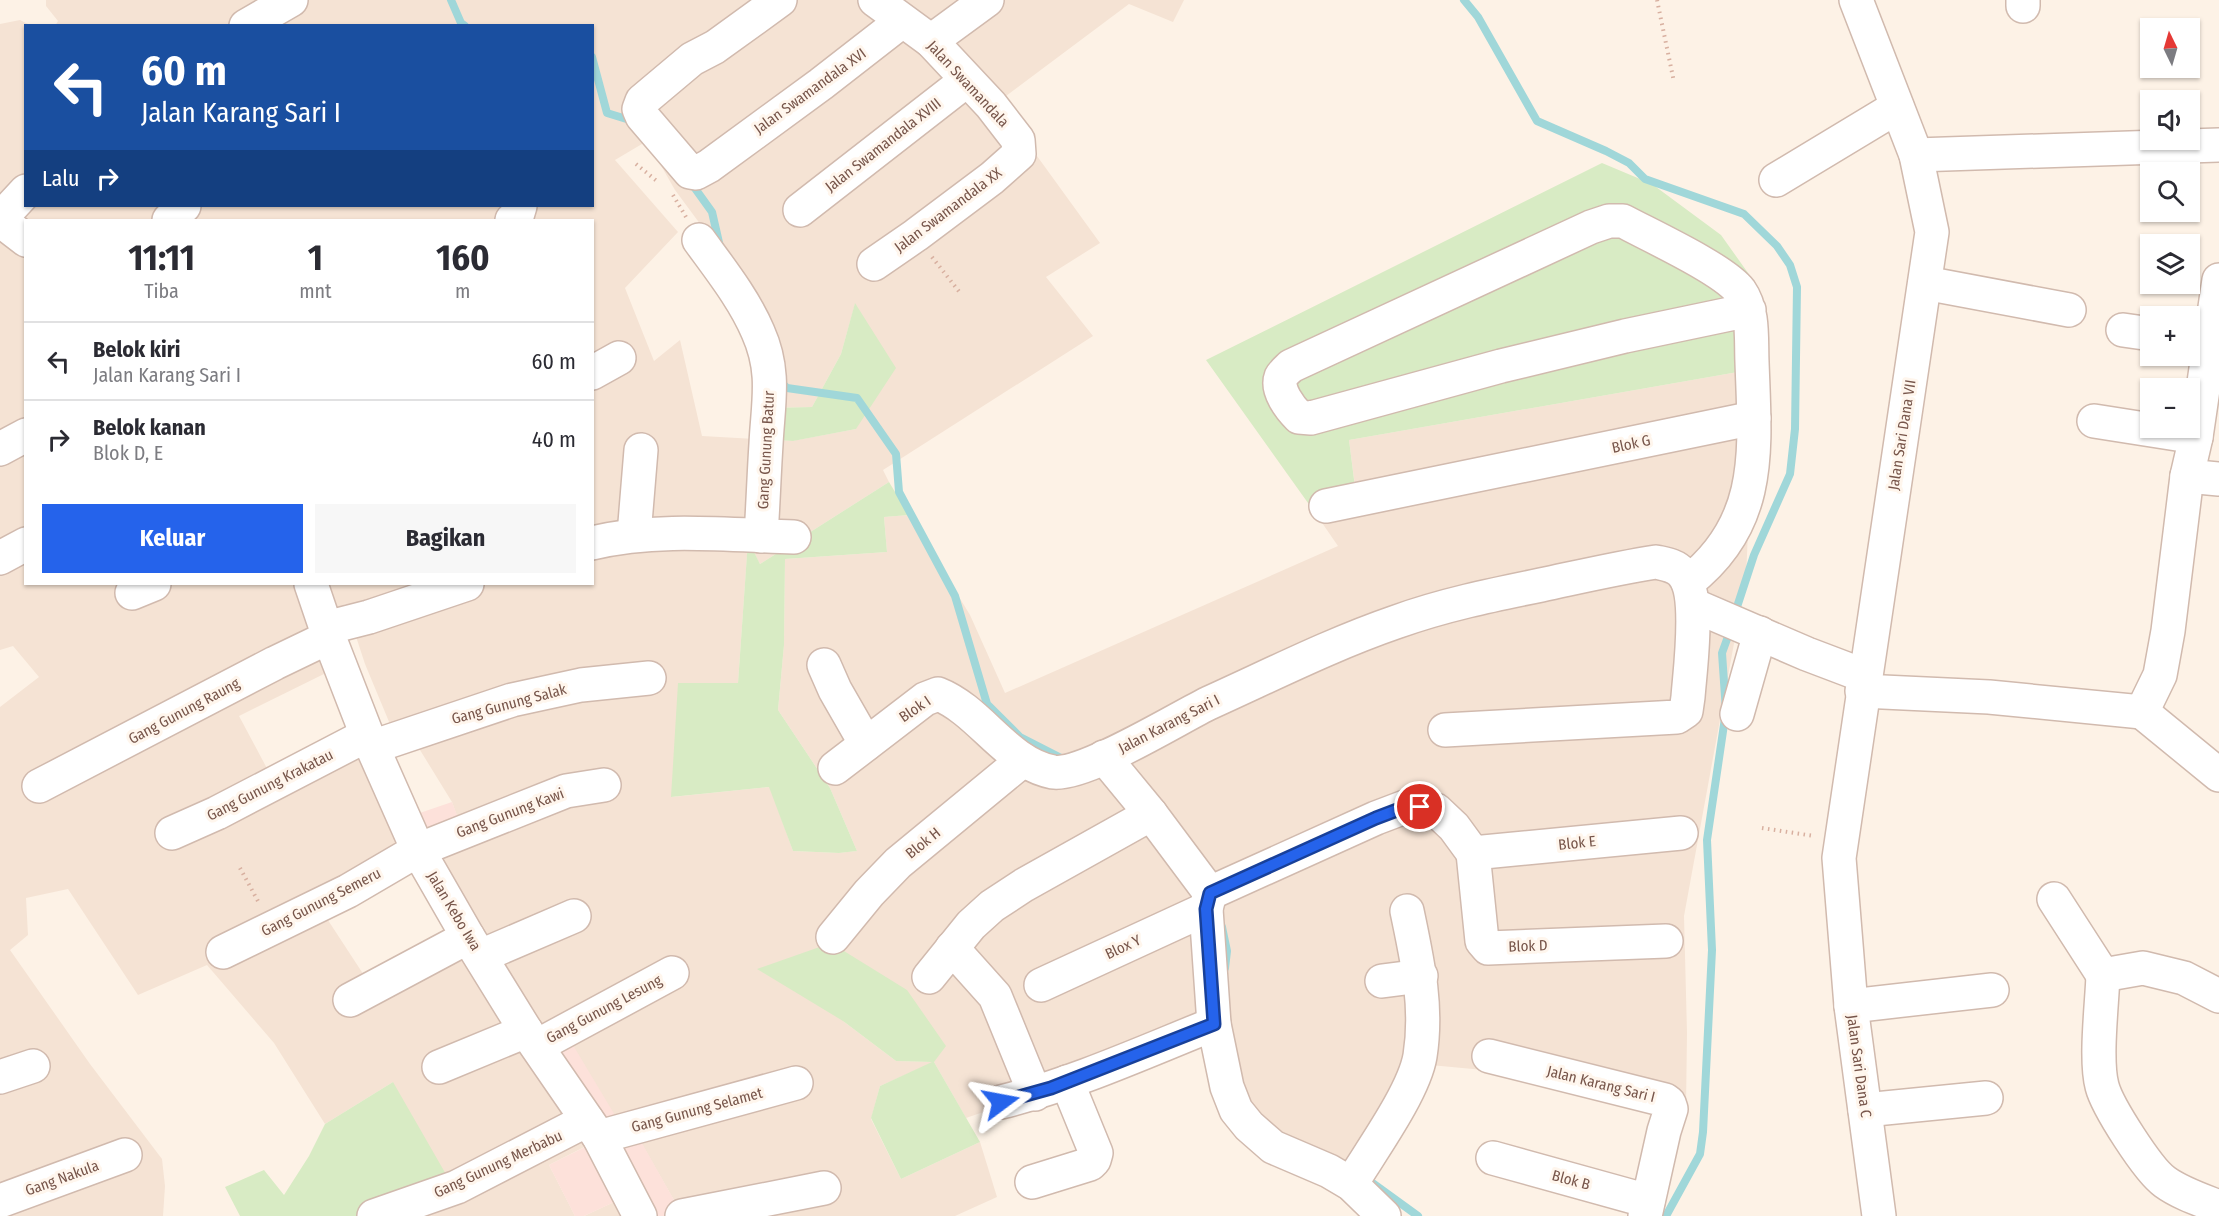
<!DOCTYPE html>
<html lang="id">
<head>
<meta charset="utf-8">
<style>
	body { margin:0; font-family:"Fira Sans Condensed",sans-serif; background:#f7f7f7; color:#2b2b33; height:100vh; display:flex; flex-direction:column; font-size:22px; white-space:nowrap }
	* { box-sizing:border-box; margin:0 }
	p { font-size:20px; color:#7c7c81 }
	.icon { flex:none; width:33px; height:33px; fill:none; stroke:currentColor; stroke-width:2; stroke-linecap:round; stroke-linejoin:round }
	.map { position:relative; flex:1; overflow:hidden }
	.sheet { position:absolute; left:24px; top:219px; width:570px; height:366px; display:flex; flex-direction:column; background:#fff; border-radius:0px; box-shadow:0 2px 4px #0004 }
	.sheet>* { flex:none }
	.guide { position:absolute; left:24px; top:24px; width:570px; height:183px; border-radius:0px; box-shadow:0 2px 4px #0004; background:#1a4fa0; color:#fff; overflow:hidden }
	.needle { width:39px; rotate:355deg }
	.fabs { position:absolute; left:2140px; top:18px; display:grid; gap:12px }
	.fabs a { display:grid; place-items:center; width:60px; height:60px; border-radius:0px; background:#fff; box-shadow:0 2px 4px #0004; font-size:30px }
	.pin { position:absolute; display:grid; place-items:center; width:51px; height:51px; color:#fff; margin:-26px; border:3px solid #fff; border-radius:50%; box-shadow:0 2px 6px #0007 }
	.me { position:absolute; width:66px; margin:-33px; rotate:77deg; stroke-linejoin:round; filter:drop-shadow(0 0 4px #0008) }
	.turn { display:flex; align-items:center; gap:21px; height:126px; padding:0 18px; font-size:27px }
	.turn .icon { width:78px; height:78px; stroke-width:2.5 }
	.turn b { display:block; font-size:42px; line-height:51px }
	.then { display:flex; align-items:center; height:57px; padding:0 18px; background:#0003; gap:12px; font-size:22px }
	.eta { display:flex; justify-content:space-evenly; align-items:center; height:102px; text-align:center }
	.eta b { font-size:36px; font-weight:700; line-height:42px }
	.primary-button { display:flex; gap:12px; margin-top:auto; padding:12px 18px }
	.primary-button a { flex:1; height:69px; border-radius:0px; background:#2563eb; color:#fff; font-size:24px; font-weight:700; line-height:69px; text-align:center }
	.primary-button a+a { background:#f7f7f7; color:#2b2b33 }
	ul { padding:0; list-style:none }
	li { display:flex; align-items:center; gap:18px; height:78px; padding:0 18px; border-top:2px solid #e1e1e2 }
	li div { flex:1 }
	li b { display:block; font-size:22px }
	li em { font-style:normal }
	.map>svg:first-child { display:block }
</style>
</head>
<body>
<div class="map">
<svg width="2219" height="1216" viewBox="0 0 2219 1216">
	<rect width="100%" height="100%" fill="#fdf2e6"/>
	<g fill="#f5e3d4" fill-rule="evenodd">
		<path d="M46,0H1184L1173,22L1129,4L998,102L1100,243L1046,277L1093,336L883,470L889,482L760,564L748,541L738,683L672,797L770,787L793,851L838,853L857,851L830,788L778,710L784,645L785,559L887,552L884,517L909,515L970,615L1005,693L1338,546L1318,517L1356,494L1349,440L1755,369L1746,578L1684,916L1687,1033L1686,1107L1589,1080L1409,1063L1377,1143L1329,1181L1279,1169L1229,1127L1222,1032L1136,1059L966,1118L934,1062L880,1086L871,1119L901,1179L980,1142L997,1197L955,1216H683L634,1130L596,1141L549,1165L575,1216H385L393,1082L325,1124L274,1043L207,965L138,995L68,889L26,898L28,935L10,950L90,1064L162,1159L165,1186L163,1216H0V707L39,677L13,646L0,650V24L20,20L30,25L26,26V206H592V26H55L58,21L46,6ZM647,141L675,190L732,267L770,408L812,407L841,354L855,304L856,429L792,441L702,436L680,340L654,361L625,288L678,232L615,160ZM26,220H592V584H26ZM345,603L365,664L397,741L412,737L452,802L464,836L408,817L363,744L278,789L239,716L328,672ZM405,856L470,931L373,989L322,911ZM843,1021L934,1062L896,1061Z"/>
		<polygon points="625,1197 635,1216 584,1216"/>
	</g>
	<g fill="#fde1da">
		<polygon points="452,802 465,836 405,856 408,817"/>
		<polygon points="561,1025 625,1132 634,1129 683,1216 635,1216 625,1197 584,1216 575,1216 549,1165 595,1142 529,1041"/>
	</g>
	<g fill="#d8ebc4">
		<polygon points="1602,163 1652,184 1721,235 1758,287 1755,369 1349,440 1356,495 1318,517 1206,360"/>
		<polygon points="855,303 896,368 856,429 793,441 758,439 770,408 812,407 841,354"/>
		<polygon points="889,482 909,515 884,517 887,552 785,559 784,645 778,710 830,788 857,851 839,853 793,851 769,787 671,797 678,683 738,683 748,540 760,564"/>
		<polygon points="831,943 907,990 946,1046 934,1062 980,1142 901,1179 871,1118 880,1086 932,1062 896,1061 843,1021 757,969"/>
		<polygon points="393,1082 451,1183 385,1216 240,1216 225,1187 264,1170 284,1195 309,1156 325,1124"/>
	</g>
	<g fill="none" stroke-linecap="round" stroke-linejoin="round">
		<g stroke="#a0d7d9" stroke-width="8">
			<polyline points="451,0 461,23 465,26"/>
			<polyline points="1464,0 1478,17 1537,121 1606,151 1629,163 1645,179 1744,214 1777,246 1790,265 1797,287 1795,429 1790,474 1754,555 1735,613"/>
			<polyline points="592,57 607,113 633,121"/>
			<polyline points="689,180 712,212 720,247"/>
			<polyline points="779,380 787,388 857,398 896,454 899,492 955,596 987,704 1020,737 1065,760"/>
			<polyline points="1222,927 1227,951 1225,968"/>
			<polyline points="1367,1179 1418,1216"/>
			<polyline points="1666,1216 1700,1154 1703,1132 1712,950 1707,840 1726,711 1722,653 1730,631"/>
		</g>
		<defs>
			<g id="minor">
				<polyline points="780,0 715,47 692,59 642,101 639,109 642,116 690,172 696,173 709,166 821,84 902,21"/>
				<polyline points="1856,0 1916,155 1932,232 1839,858 1851,1006 1879,1216"/>
				<polyline points="2023,6 2023,0"/>
				<polyline points="246,26 291,0"/>
				<polyline points="931,41 987,0"/>
				<polyline points="1916,155 2219,145"/>
				<polyline points="1776,180 1897,107"/>
				<polyline points="800,210 967,80"/>
				<polyline points="0,219 26,191"/>
				<polyline points="0,220 26,240"/>
				<polyline points="169,220 184,206"/>
				<polyline points="512,220 517,216 520,206"/>
				<path d="M699,240C720,269 744,299 758,332C776,372 768,403 766,444C764,475 763,505 761,536"/>
				<polyline points="874,264 916,235 992,178 1019,154 1018,140 991,105 931,41 875,0"/>
				<polyline points="1925,283 2069,310"/>
				<polyline points="2123,330 2151,334"/>
				<polyline points="592,373 619,358"/>
				<polyline points="2094,421 2196,437"/>
				<polyline points="0,449 26,435"/>
				<polyline points="2187,476 2219,479"/>
				<polyline points="1326,506 1754,418"/>
				<polyline points="634,535 641,450"/>
				<path d="M592,543C657,527 728,535 794,537"/>
				<polyline points="0,558 26,544"/>
				<path d="M1688,582C1764,523 1755,449 1752,362C1751,339 1754,311 1740,291C1723,269 1651,236 1623,221H1609L1591,227L1291,366C1288,369 1283,373 1281,377C1276,390 1290,408 1299,417L1311,418L1501,366L1625,336L1749,310"/>
				<polyline points="311,584 329,637 367,735 418,850 468,937 526,1031 599,1137 640,1216"/>
				<polyline points="132,593 154,584"/>
				<polyline points="1693,605 1807,654 1865,676"/>
				<polyline points="326,628 369,617 467,584"/>
				<polyline points="824,665 835,690 866,744"/>
				<polyline points="1862,691 1989,697 2142,712"/>
				<polyline points="2142,712 2160,675 2168,631 2187,476 2196,437 2219,280"/>
				<polyline points="2142,712 2219,775"/>
				<polyline points="1737,714 1760,633"/>
				<polyline points="372,747 512,700 581,685 649,678"/>
				<polyline points="1104,757 1151,814 1210,893"/>
				<path d="M835,768L925,699L938,694C981,711 1006,763 1053,772C1083,777 1178,718 1209,703C1271,675 1332,644 1396,622C1443,605 1492,595 1541,585C1579,577 1617,568 1656,562C1665,564 1675,565 1682,573C1701,593 1690,669 1688,697L1686,711L1677,717L1445,730"/>
				<polyline points="39,786 275,663 329,637"/>
				<polyline points="172,833 217,813 367,735"/>
				<polyline points="1473,853 1482,941 1488,948 1666,941"/>
				<polyline points="1473,853 1681,833"/>
				<polyline points="1210,893 1206,909 1214,1024 1227,1087 1236,1110 1249,1126 1273,1147 1329,1171 1351,1184 1384,1216"/>
				<polyline points="1210,893 1376,818 1405,807 1420,807 1436,810 1454,827 1473,853"/>
				<polyline points="2054,899 2103,975 2143,968 2184,978 2219,996"/>
				<polyline points="833,937 869,893 898,863 1023,760"/>
				<polyline points="952,948 995,996 1035,1094"/>
				<polyline points="223,952 348,891 418,850 566,791 604,785"/>
				<polyline points="481,956 574,916"/>
				<path d="M2103,975C2102,1004 2095,1060 2102,1086C2107,1106 2148,1170 2165,1182C2180,1193 2201,1200 2219,1207"/>
				<polyline points="929,977 971,925 992,906 1024,885 1151,814"/>
				<polyline points="1382,981 1421,976"/>
				<polyline points="1041,985 1206,909"/>
				<polyline points="350,1000 468,937"/>
				<polyline points="1851,1006 1992,990"/>
				<polyline points="537,1046 672,973"/>
				<polyline points="1489,1056 1665,1100 1669,1103 1671,1109 1664,1131 1645,1216"/>
				<polyline points="439,1067 526,1031"/>
				<polyline points="0,1077 33,1066"/>
				<path d="M1001,1102C1074,1084 1144,1052 1214,1024"/>
				<polyline points="1865,1110 1986,1098"/>
				<polyline points="599,1137 796,1083"/>
				<polyline points="1493,1158 1648,1201"/>
				<polyline points="1032,1182 1090,1164 1094,1160 1096,1153 1067,1082"/>
				<path d="M1351,1184C1371,1151 1414,1092 1420,1056C1428,1006 1417,959 1407,911"/>
				<polyline points="0,1201 125,1155"/>
				<polyline points="374,1216 457,1187 587,1120"/>
				<polyline points="682,1216 824,1188"/>
			</g>
		</defs>
		<use href="#minor" stroke="#d1baae" stroke-width="36"/>
		<g stroke="#d8b0a0" stroke-width="4" stroke-dasharray="1.5 4.5" stroke-linecap="butt">
			<polyline points="1657,0 1674,82"/>
			<polyline points="636,164 658,182"/>
			<polyline points="673,195 686,217"/>
			<polyline points="932,257 961,294"/>
			<polyline points="1762,828 1814,836"/>
			<polyline points="240,868 259,903"/>
		</g>
		<use href="#minor" stroke="#fff" stroke-width="33"/>
	</g>
	<g fill="none" stroke-linecap="round" stroke-linejoin="round">
		<defs>
			<polyline id="route" points="1001,1102 1051,1088 1214,1024 1206,909 1210,893 1376,818 1405,807 1420,807"/>
		</defs>
		<use href="#route" stroke="#184099" stroke-width="15"/>
		<use href="#route" stroke="#2563eb" stroke-width="10"/>
	</g>
	<g text-anchor="middle" dominant-baseline="central" stroke-width="6" stroke-linejoin="round" paint-order="stroke">
		<g font-size="15" fill="#77554a" stroke="#fff6ed">
			<text transform="translate(968 84) rotate(47)">Jalan Swamandala</text>
			<text transform="translate(810 91) rotate(-36)">Jalan Swamandala XVI</text>
			<text transform="translate(883 145) rotate(-38)">Jalan Swamandala XVIII</text>
			<text transform="translate(948 210) rotate(-37)">Jalan Swamandala XX</text>
			<text transform="translate(1902 435) rotate(-81)">Jalan Sari Dana VII</text>
			<text transform="translate(1631 444) rotate(-12)">Blok G</text>
			<text transform="translate(766 450) rotate(-87)">Gang Gunung Batur</text>
			<text transform="translate(509 704) rotate(-15)">Gang Gunung Salak</text>
			<text transform="translate(915 709) rotate(-34)">Blok I</text>
			<text transform="translate(184 711) rotate(-28)">Gang Gunung Raung</text>
			<text transform="translate(1169 724) rotate(-27)">Jalan Karang Sari I</text>
			<text transform="translate(270 785) rotate(-27)">Gang Gunung Krakatau</text>
			<text transform="translate(510 813) rotate(-21)">Gang Gunung Kawi</text>
			<text transform="translate(923 843) rotate(-39)">Blok H</text>
			<text transform="translate(1577 843) rotate(-6)">Blok E</text>
			<text transform="translate(321 902) rotate(-27)">Gang Gunung Semeru</text>
			<text transform="translate(454 911) rotate(59)">Jalan Kebo Iwa</text>
			<text transform="translate(1528 946) rotate(-2)">Blok D</text>
			<text transform="translate(1123 947) rotate(-25)">Blox Y</text>
			<text transform="translate(604 1009) rotate(-28)">Gang Gunung Lesung</text>
			<text transform="translate(1859 1066) rotate(82)">Jalan Sari Dana C</text>
			<text transform="translate(1601 1084) rotate(14)">Jalan Karang Sari I</text>
			<text transform="translate(697 1110) rotate(-15)">Gang Gunung Selamet</text>
			<text transform="translate(498 1164) rotate(-25)">Gang Gunung Merbabu</text>
			<text transform="translate(62 1178) rotate(-20)">Gang Nakula</text>
			<text transform="translate(1571 1180) rotate(15)">Blok B</text>
		</g>
	</g>
</svg>
<div class="fabs">
<a><svg class="needle" viewBox="-14 -14 28 28"><path d="M0-13l5 13h-10z" fill="#e53935"/><path d="M0 13l5-13h-10z" fill="#7c7c81"/></svg></a>
<a><svg class="icon" aria-label="sound" viewBox="0 0 24 24"><path d="M4 9h4l5-4v14l-5-4H4zM17 9q2 3 0 6"/></svg></a>
<a><svg class="icon" aria-label="search" viewBox="0 0 24 24"><circle cx="10" cy="10" r="6"/><path d="M15 15l6 6"/></svg></a>
<a><svg class="icon" aria-label="layers" viewBox="0 0 24 24"><path d="M12 4l9 5-9 5-9-5zM3 14l9 5 9-5"/></svg></a>
<a>+</a>
<a>−</a>
</div>
<div class="pin" style="left:1420px;top:807px;background:#d93025"><svg class="icon" aria-label="arrive" viewBox="0 0 24 24"><path d="M6 21V4h12l-3 4 3 4H6"/></svg></div>
<svg class="me" style="left:1001px;top:1102px" viewBox="-20 -20 40 40"><path d="M0-17L14 15 0 8-14 15z" fill="#2563eb" stroke="#fff" stroke-width="4"/></svg>
<div class="guide">
<div class="turn"><svg class="icon" aria-label="left" viewBox="0 0 24 24"><path d="M17 20v-9H6M10 6l-5 5 5 5"/></svg><div><b>60 m</b>Jalan Karang Sari I</div></div>
<div class="then">Lalu<svg class="icon" aria-label="right" viewBox="0 0 24 24"><path d="M7 20v-9h11M14 6l5 5-5 5"/></svg></div>
</div>
<section class="sheet">
<div class="eta">
<div><b>11:11</b><p>Tiba</p></div>
<div><b>1</b><p>mnt</p></div>
<div><b>160</b><p>m</p></div>
</div>
<ul>
<li><svg class="icon" aria-label="left" viewBox="0 0 24 24"><path d="M17 20v-9H6M10 6l-5 5 5 5"/></svg><div><b>Belok kiri</b><p>Jalan Karang Sari I</p></div><em>60 m</em></li>
<li><svg class="icon" aria-label="right" viewBox="0 0 24 24"><path d="M7 20v-9h11M14 6l5 5-5 5"/></svg><div><b>Belok kanan</b><p>Blok D, E</p></div><em>40 m</em></li>
</ul>
<div class="primary-button"><a>Keluar</a><a>Bagikan</a></div>
</section>
</div>
</body>
</html>
